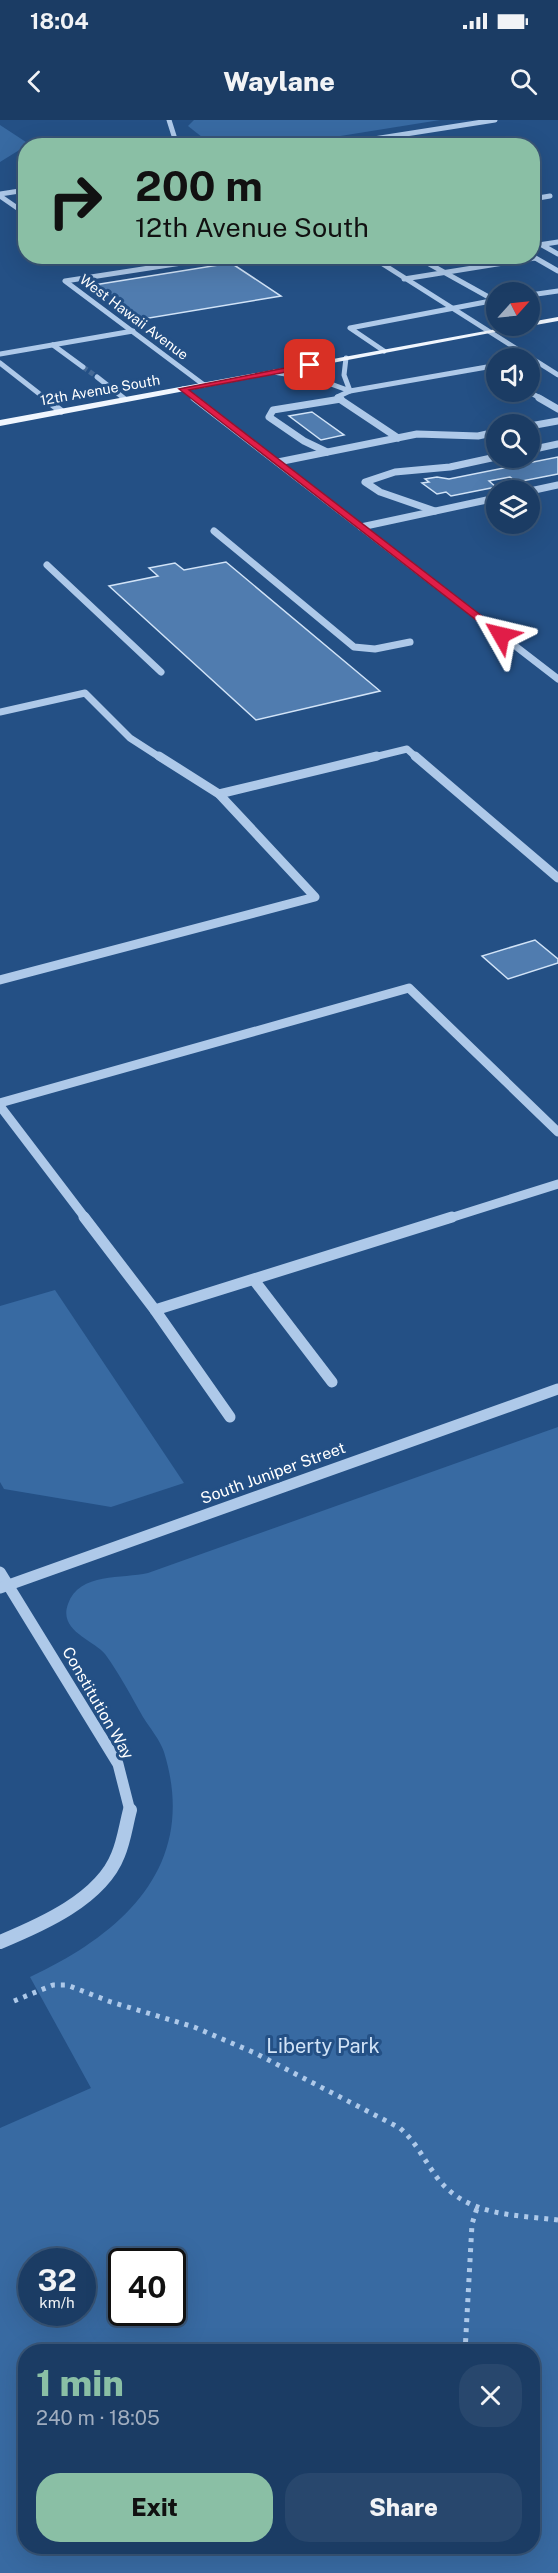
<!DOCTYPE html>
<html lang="en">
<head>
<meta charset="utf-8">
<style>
	body { margin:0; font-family:"Public Sans",sans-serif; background:#28476d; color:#f1f3f6; height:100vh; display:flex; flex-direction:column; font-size:22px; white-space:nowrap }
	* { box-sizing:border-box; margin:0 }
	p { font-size:20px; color:#a0adbf }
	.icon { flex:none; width:33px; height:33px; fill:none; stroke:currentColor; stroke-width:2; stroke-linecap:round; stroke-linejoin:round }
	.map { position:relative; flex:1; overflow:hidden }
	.drawer { position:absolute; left:18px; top:2224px; width:522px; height:210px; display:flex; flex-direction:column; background:#1b3c64; border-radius:24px; box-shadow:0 6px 24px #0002,0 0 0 2px #395678 }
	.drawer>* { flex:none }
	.banner { position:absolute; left:18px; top:18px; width:522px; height:126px; border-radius:24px; box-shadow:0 6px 24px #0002,0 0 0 2px #395678; background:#8abfa5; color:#111; overflow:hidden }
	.needle { width:39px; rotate:63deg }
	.fabs { position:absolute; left:486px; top:162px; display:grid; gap:12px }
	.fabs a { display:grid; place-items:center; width:54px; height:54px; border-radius:50%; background:#1b3c64; box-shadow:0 6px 24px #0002,0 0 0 2px #395678; font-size:30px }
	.speed { position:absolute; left:18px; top:2128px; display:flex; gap:12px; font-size:30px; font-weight:700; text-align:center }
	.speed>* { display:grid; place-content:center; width:78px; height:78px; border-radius:50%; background:#1b3c64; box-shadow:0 6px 24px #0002,0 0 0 2px #395678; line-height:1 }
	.speed small { font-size:15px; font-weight:400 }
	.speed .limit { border:3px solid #111; border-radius:9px; background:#fff; color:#111 }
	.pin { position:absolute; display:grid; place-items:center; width:51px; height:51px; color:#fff; margin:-26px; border-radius:12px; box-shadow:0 3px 9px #0006 }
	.me { position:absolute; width:66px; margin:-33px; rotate:307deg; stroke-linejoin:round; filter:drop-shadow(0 0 4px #0008) }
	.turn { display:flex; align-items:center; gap:21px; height:126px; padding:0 18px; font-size:27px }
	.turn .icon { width:78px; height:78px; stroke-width:2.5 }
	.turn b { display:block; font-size:42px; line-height:51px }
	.round { display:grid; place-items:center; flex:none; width:63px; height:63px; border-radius:24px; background:#28476d }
	.summary { display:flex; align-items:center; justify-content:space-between; height:102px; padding:0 18px }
	h1 { font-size:36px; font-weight:800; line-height:45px; color:#8abfa5 }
	.button { display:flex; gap:12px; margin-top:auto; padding:12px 18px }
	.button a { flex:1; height:69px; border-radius:24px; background:#8abfa5; color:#111; font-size:24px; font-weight:800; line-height:69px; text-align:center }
	.button a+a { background:#28476d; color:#f1f3f6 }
	.status { display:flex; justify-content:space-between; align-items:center; height:42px; padding:0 30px; background:#1b3c64; direction:ltr }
	.status svg { height:16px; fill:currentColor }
	header { display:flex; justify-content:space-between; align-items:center; height:78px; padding:0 18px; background:#1b3c64; font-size:27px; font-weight:800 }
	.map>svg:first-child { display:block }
</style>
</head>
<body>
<div class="status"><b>18:04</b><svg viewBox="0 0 49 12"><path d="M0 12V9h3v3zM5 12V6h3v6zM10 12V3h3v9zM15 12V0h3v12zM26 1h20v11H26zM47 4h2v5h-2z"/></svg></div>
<header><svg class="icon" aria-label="back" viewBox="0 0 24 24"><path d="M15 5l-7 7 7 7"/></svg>Waylane<svg class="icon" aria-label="search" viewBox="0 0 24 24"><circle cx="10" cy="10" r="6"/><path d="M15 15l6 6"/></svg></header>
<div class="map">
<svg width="558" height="2453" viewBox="0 0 558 2453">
	<rect width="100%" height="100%" fill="#245085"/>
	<g fill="#386aa2" fill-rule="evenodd">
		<polygon points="194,0 440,0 278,26 212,25 188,6"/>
		<polygon points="0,5 29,24 0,42"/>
		<polygon points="55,1170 184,1363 111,1387 4,1369 0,1362 0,1186"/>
		<path d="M558,1307V2453H0V2008L91,1968L30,1857C124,1813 199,1745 164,1632C160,1620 150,1608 143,1597C131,1576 119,1553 105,1534C94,1520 58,1511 68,1484C79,1452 123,1459 148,1453ZM32,2142H82V2193H32ZM122,2142H172V2193H122ZM26,2232H532V2427H26Z"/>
	</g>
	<g fill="#507caf" stroke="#d1e3f7" stroke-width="1.5">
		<polygon points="231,143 281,176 143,199 94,165"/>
		<polygon points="312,292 344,315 321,320 289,296"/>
		<polygon points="558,337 558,354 517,362 510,357 489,361 496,367 451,376 446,372 437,374 422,363 429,362 425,359 437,357 449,359"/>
		<polygon points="226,442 380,571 256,600 109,466 158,456 149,448 175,443 184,450"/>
		<polygon points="535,820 558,839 558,843 508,859 482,836"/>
	</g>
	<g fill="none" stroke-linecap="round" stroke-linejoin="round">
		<polyline stroke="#456a97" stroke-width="5" stroke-dasharray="5 3" stroke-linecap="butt" points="83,247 97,257"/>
		<g stroke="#aec9e9" stroke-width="5" stroke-dasharray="4 6" stroke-linecap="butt">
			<path d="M14,1881L53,1865H67L111,1882L194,1907L255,1933L400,2008C417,2023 425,2042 439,2060C468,2096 516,2095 558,2100"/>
			<polyline points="465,2232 472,2104 477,2088"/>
		</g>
		<g stroke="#aec9e9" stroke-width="5">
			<polyline points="169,0 175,19 186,26"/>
			<polyline points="329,26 495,0"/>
			<polyline points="0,74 26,70"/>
			<polyline points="0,76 26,94"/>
			<polyline points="532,79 550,76"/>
			<polyline points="542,125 558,134"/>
			<polyline points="532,126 558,122"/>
			<polyline points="370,136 558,255"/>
			<polyline points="415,136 494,180"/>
			<polyline points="532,136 558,151"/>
			<polyline points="404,159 535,138"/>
			<polyline points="530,175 558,171"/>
			<polyline points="53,225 83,247"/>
			<polyline points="384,231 350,208 496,180"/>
			<polyline points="0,234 133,211"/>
			<polyline points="0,243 46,279"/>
			<polyline points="274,252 320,260 350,271 344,255 346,238"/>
			<polyline points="97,257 125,279"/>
			<polyline points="204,265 65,161 227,136"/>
			<polyline points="183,269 196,279"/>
			<polyline points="529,272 542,279"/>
			<polyline points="339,279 341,279"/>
			<polyline points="341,279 337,277 350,271 487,247 496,252"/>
		</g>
		<g stroke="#aec9e9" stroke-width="7">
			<polyline points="44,278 61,291"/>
			<polyline points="194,278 558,559"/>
			<polyline points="338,278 398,318"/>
			<polyline points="539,278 558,289"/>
			<polyline points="530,306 558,301"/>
			<polyline points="530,330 558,324"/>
			<polyline points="327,332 304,321 269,297 273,290 341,279"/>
			<polyline points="278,342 417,314 478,316 496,312"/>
			<polyline points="530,371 558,365"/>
			<polyline points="435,391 380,372 365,362 395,352 450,347 496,337"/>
			<polyline points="361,407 496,378"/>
			<polyline points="214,411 354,527 375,529 410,522"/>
			<polyline points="47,445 161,552"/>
			<polyline points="0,592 85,573 130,618 161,638"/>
			<polyline points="370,638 407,629 417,638"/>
		</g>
		<g stroke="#aec9e9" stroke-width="9">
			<polyline points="415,636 558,758"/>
			<polyline points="219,674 377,636"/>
			<polyline points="0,860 315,777 219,674 159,636"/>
			<polyline points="0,983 409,868 558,1012"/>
			<polyline points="0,986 86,1099"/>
			<polyline points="447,1099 558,1064"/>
		</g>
		<g stroke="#aec9e9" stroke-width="11">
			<polyline points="84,1097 155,1190 452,1097"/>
			<polyline points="254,1160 332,1262"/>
			<polyline points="155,1190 230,1297"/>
			<polyline points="0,1452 118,1644 130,1691"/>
			<polyline points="0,1468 558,1269"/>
		</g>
		<path stroke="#aec9e9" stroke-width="14" d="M0,1822C41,1805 101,1779 118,1735C124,1721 126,1705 130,1690"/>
		<g fill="#f0f6fe" fill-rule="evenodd">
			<polygon points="558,197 558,201 530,206 527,206 530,206 530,202"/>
			<polygon points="513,206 527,206 0,306 0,300"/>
		</g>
	</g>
	<polygon fill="#e11d48" stroke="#92132f" stroke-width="1.5" points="310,243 313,247 189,270 504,513 504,517 498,517 179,269"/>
	<g text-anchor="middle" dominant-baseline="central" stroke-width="6" stroke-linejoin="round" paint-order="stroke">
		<g font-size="14" fill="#fff" stroke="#245085">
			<text transform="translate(134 197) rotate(37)">West Hawaii Avenue</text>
			<text transform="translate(100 270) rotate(-10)">12th Avenue South</text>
		</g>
		<g font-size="16" fill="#fff" stroke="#245085">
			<text transform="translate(273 1353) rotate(-20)">South Juniper Street</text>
			<text transform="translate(98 1583) rotate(60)">Constitution Way</text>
		</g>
		<g font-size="20" fill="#d1e3f7" stroke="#245085">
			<text x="323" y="1926">Liberty Park</text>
		</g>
	</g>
</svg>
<div class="fabs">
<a><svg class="needle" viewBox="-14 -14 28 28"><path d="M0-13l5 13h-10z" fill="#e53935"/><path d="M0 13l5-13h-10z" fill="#a0adbf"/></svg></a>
<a><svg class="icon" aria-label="sound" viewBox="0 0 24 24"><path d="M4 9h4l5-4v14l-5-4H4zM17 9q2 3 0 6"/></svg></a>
<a><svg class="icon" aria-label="search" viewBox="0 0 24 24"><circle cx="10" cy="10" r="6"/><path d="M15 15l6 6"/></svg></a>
<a><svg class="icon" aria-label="layers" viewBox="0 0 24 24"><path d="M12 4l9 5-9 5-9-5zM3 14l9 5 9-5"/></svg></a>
</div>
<div class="speed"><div>32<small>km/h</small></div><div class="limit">40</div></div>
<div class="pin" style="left:310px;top:245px;background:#d93025"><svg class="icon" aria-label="arrive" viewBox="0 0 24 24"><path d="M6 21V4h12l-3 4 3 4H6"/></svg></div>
<svg class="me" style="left:501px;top:515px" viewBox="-20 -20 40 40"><path d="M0-17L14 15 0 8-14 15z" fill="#e11d48" stroke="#fff" stroke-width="4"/></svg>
<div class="banner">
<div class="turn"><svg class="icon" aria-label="right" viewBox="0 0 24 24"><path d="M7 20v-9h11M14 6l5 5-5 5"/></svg><div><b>200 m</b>12th Avenue South</div></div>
</div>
<section class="drawer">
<div class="summary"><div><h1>1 min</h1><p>240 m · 18:05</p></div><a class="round"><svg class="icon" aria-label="close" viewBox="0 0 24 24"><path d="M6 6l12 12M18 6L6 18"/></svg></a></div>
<div class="button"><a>Exit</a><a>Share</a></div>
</section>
</div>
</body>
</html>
